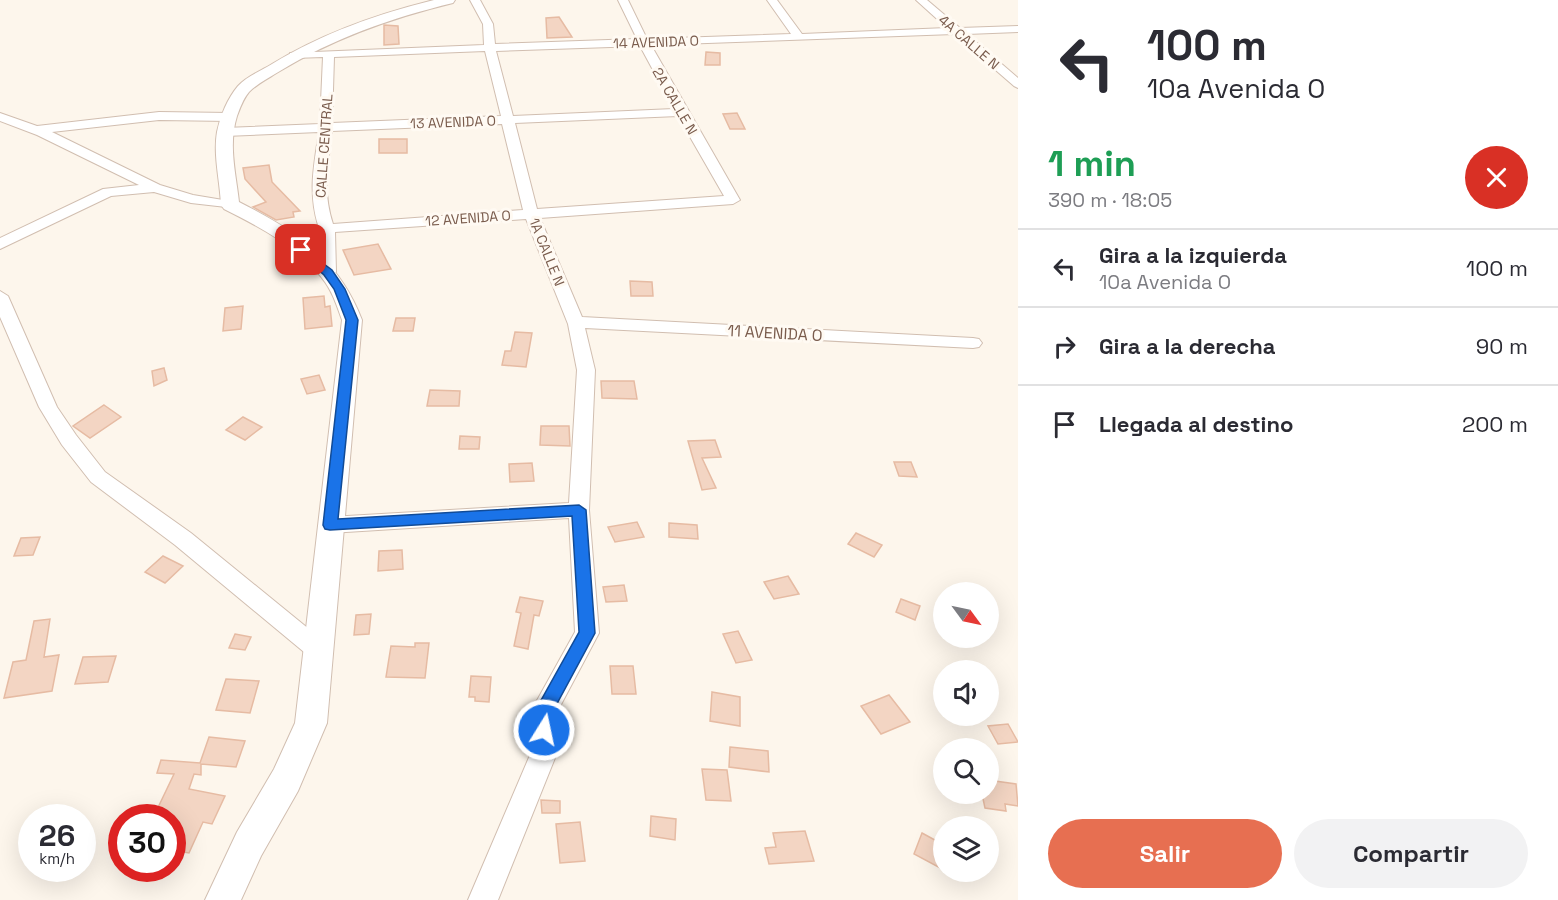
<!DOCTYPE html>
<html lang="es">
<head>
<meta charset="utf-8">
<style>
	body { margin:0; font-family:"Space Grotesk",sans-serif; background:#f2f2f3; color:#2b2b33; height:100vh; display:flex; flex-direction:column; font-size:22px; white-space:nowrap }
	* { box-sizing:border-box; margin:0 }
	p { font-size:20px; color:#7c7c81 }
	.icon { flex:none; width:33px; height:33px; fill:none; stroke:currentColor; stroke-width:2; stroke-linecap:round; stroke-linejoin:round }
	.map { position:relative; flex:1; overflow:hidden }
	.details { display:flex; flex-direction:column; background:#fff; width:540px }
	.details>* { flex:none }
	.hud { background:#fff; color:#2b2b33; overflow:hidden }
	.needle { width:39px; rotate:123deg }
	.tools { position:absolute; left:933px; top:582px; display:grid; gap:12px }
	.tools a { display:grid; place-items:center; width:66px; height:66px; border-radius:50%; background:#fff; box-shadow:0 6px 24px #0002; font-size:30px }
	.speed { position:absolute; left:18px; top:804px; display:flex; gap:12px; font-size:30px; font-weight:700; text-align:center }
	.speed>* { display:grid; place-content:center; width:78px; height:78px; border-radius:50%; background:#fff; box-shadow:0 6px 24px #0002; line-height:1 }
	.speed small { font-size:15px; font-weight:400 }
	.speed .limit { border:9px solid #d22; background:#fff; color:#111 }
	.pin { position:absolute; display:grid; place-items:center; width:51px; height:51px; color:#fff; margin:-26px; border-radius:12px; box-shadow:0 3px 9px #0006 }
	.me { position:absolute; width:66px; margin:-33px; rotate:10deg; stroke-linejoin:round; filter:drop-shadow(0 0 4px #0008) }
	.turn { display:flex; align-items:center; gap:21px; height:126px; padding:0 30px; font-size:27px }
	.turn .icon { width:78px; height:78px; stroke-width:2.5 }
	.turn b { display:block; font-size:42px; line-height:51px }
	.round { display:grid; place-items:center; flex:none; width:63px; height:63px; border-radius:32px; background:#f2f2f3 }
	.head { display:flex; align-items:center; justify-content:space-between; height:102px; padding:0 30px }
	h1 { font-size:36px; font-weight:700; line-height:45px; color:#1e9e55 }
	.button { display:flex; gap:12px; margin-top:auto; padding:12px 30px }
	.button a { flex:1; height:69px; border-radius:36px; background:#e76f51; color:#fff; font-size:24px; font-weight:700; line-height:69px; text-align:center }
	.button a+a { background:#f2f2f3; color:#2b2b33 }
	ul { padding:0; list-style:none }
	li { display:flex; align-items:center; gap:18px; height:78px; padding:0 30px; border-top:2px solid #e1e1e2 }
	li div { flex:1 }
	li b { display:block; font-size:22px }
	li em { font-style:normal }
	main { display:flex; flex:1; min-height:0 }
	.map>svg:first-child { display:block }
</style>
</head>
<body>
<main>
<div class="map">
<svg width="1018" height="900" viewBox="0 0 1018 900">
	<rect width="100%" height="100%" fill="#fdf6ec"/>
	<g fill="#f3d5c3" stroke="#e6bba3" stroke-width="1.5">
		<polygon points="559,17 572,37 547,38 546,18"/>
		<polygon points="384,25 398,26 399,44 384,45"/>
		<polygon points="706,52 720,53 720,65 705,65"/>
		<polygon points="737,113 745,129 730,129 723,114"/>
		<rect x="379" y="139" width="28" height="14"/>
		<polygon points="269,165 272,182 300,211 293,212 294,217 276,220 253,207 266,202 245,179 243,168"/>
		<polygon points="378,244 391,269 354,275 343,250"/>
		<polygon points="630,281 652,282 653,296 631,296"/>
		<polygon points="324,296 325,307 330,306 332,326 305,329 303,298"/>
		<polygon points="243,306 241,329 223,331 225,308"/>
		<polygon points="396,318 415,318 413,331 393,331"/>
		<polygon points="515,332 532,333 526,367 502,365 505,351 511,351"/>
		<polygon points="164,368 167,380 154,386 152,371"/>
		<polygon points="319,375 325,390 307,394 301,379"/>
		<polygon points="601,381 634,381 637,399 602,398"/>
		<polygon points="430,390 460,391 459,406 427,406"/>
		<polygon points="104,405 121,417 90,438 73,426"/>
		<polygon points="243,417 262,427 245,440 226,430"/>
		<polygon points="541,426 569,426 570,446 540,445"/>
		<polygon points="460,436 480,437 479,449 459,449"/>
		<polygon points="715,440 721,457 702,458 716,488 702,490 688,441"/>
		<polygon points="894,462 911,462 917,477 899,476"/>
		<polygon points="532,463 534,481 510,482 509,464"/>
		<polygon points="637,522 644,537 615,542 608,527"/>
		<polygon points="669,523 697,525 698,539 669,537"/>
		<polygon points="856,533 882,545 874,557 848,544"/>
		<polygon points="40,537 33,555 14,556 21,538"/>
		<polygon points="402,550 403,569 378,571 379,551"/>
		<polygon points="163,556 183,566 165,583 145,572"/>
		<polygon points="788,576 799,594 774,599 764,582"/>
		<polygon points="624,585 627,601 606,602 603,587"/>
		<polygon points="520,597 543,601 539,616 534,615 528,649 514,646 521,613 516,612"/>
		<polygon points="901,599 920,606 915,620 896,612"/>
		<polygon points="371,614 369,634 354,635 356,615"/>
		<polygon points="50,619 44,657 59,655 52,691 4,698 13,662 26,660 34,621"/>
		<polygon points="738,631 752,660 736,663 723,634"/>
		<polygon points="235,634 251,637 245,650 229,648"/>
		<polygon points="415,643 429,643 425,678 386,677 391,646 415,647"/>
		<polygon points="116,656 108,682 75,684 83,657"/>
		<polygon points="610,666 633,666 636,694 612,694"/>
		<polygon points="471,676 491,677 489,702 475,701 475,697 469,697"/>
		<polygon points="226,679 259,681 250,713 216,710"/>
		<polygon points="712,692 740,697 740,726 710,721"/>
		<polygon points="889,695 910,722 881,734 861,706"/>
		<polygon points="1008,724 1018,742 998,744 988,726"/>
		<polygon points="209,737 245,741 236,767 201,764 201,775 194,774 189,789 225,796 212,824 203,822 189,853 172,850 172,818 153,818 174,774 157,773 161,760 200,763"/>
		<polygon points="730,747 768,751 769,772 729,767"/>
		<polygon points="702,769 727,770 731,801 706,800"/>
		<polygon points="988,780 1016,784 1018,806 1005,804 1006,811 985,808 982,794 988,794"/>
		<polygon points="541,800 560,801 560,813 542,813"/>
		<polygon points="651,816 676,819 675,840 650,836"/>
		<polygon points="580,822 585,861 560,863 556,824"/>
		<polygon points="805,831 814,861 769,864 765,848 776,847 773,833"/>
		<polygon points="922,833 944,845 944,870 914,854"/>
	</g>
	<g fill="none" stroke-linecap="round" stroke-linejoin="round">
		<defs>
			<g id="minor">
				<path d="M470,0H480L493,24L495,44L637,39L618,0H628L647,39L791,34L767,0H777L802,34L947,28L916,0H927L960,28L1018,26V32L967,34L1018,78V88L1014,86L954,34L651,45L740,200L733,204L540,218L582,317L973,338L979,339L982,343L979,347L973,348L585,328L595,370L589,510L599,633L556,714L559,748L498,900H468L533,748L530,713L575,632L569,518L330,533L323,530L319,525L323,520L330,517L569,503L577,370L568,324L526,219L335,232L336,272L328,277L322,275L320,272V233L275,236L268,232L275,228L318,225C308,192 314,165 319,132L225,136L219,132L225,128L320,124L323,57L294,58L290,57V53L484,45L483,24ZM640,46L674,109L513,116L496,51ZM485,51L501,116L332,123L334,57ZM678,116L724,196L537,209L515,123ZM502,124L523,210L333,224C322,191 328,164 332,131Z"/>
				<polygon points="159,112 230,113 236,117 230,121 159,120 52,132 160,185 193,195 235,202 237,205 235,208 191,203 154,192 111,196 0,249 0,238 103,189 139,185 37,135 0,121 0,113 37,126"/>
				<polygon points="0,291 8,296 57,407 76,435 105,472 191,533 326,643 330,650 326,657 318,660 310,657 175,545 91,482 62,445 39,407 0,317"/>
			</g>
			<path id="tertiary" d="M434,0H455L453,3C391,18 334,38 280,71C269,78 258,83 249,92C243,99 240,108 237,116C228,145 236,174 239,202C296,231 338,258 362,320L327,723L298,791L261,856L241,900H205L237,832L274,769L295,723L342,320C337,306 332,290 322,278C298,247 258,226 224,209L221,205C220,181 213,155 217,132C220,116 228,98 238,86C247,76 261,71 272,64C323,33 377,14 434,0Z"/>
		</defs>
		<use href="#minor" stroke="#d1beb0" stroke-width="2"/>
		<use href="#tertiary" stroke="#d1beb0" stroke-width="2"/>
		<use href="#minor" fill="#fff" fill-rule="evenodd"/>
		<use href="#tertiary" fill="#fff" fill-rule="evenodd"/>
	</g>
	<polygon fill="#1a73e8" stroke="#114b97" stroke-width="1.5" points="301,247 332,270 345,289 358,320 338,519 579,505 586,510 595,633 552,713 553,730 551,736 544,738 538,736 534,713 579,632 572,516 330,530 325,529 323,525 346,320 334,289 324,275 296,250"/>
	<g text-anchor="middle" dominant-baseline="central" stroke-width="6" stroke-linejoin="round" paint-order="stroke">
		<g font-size="14" fill="#7a5c4d" stroke="#fffaf3">
			<text transform="translate(656 42) rotate(-2)">14 AVENIDA O</text>
			<text transform="translate(969 42) rotate(41)">4A CALLE N</text>
			<text transform="translate(675 101) rotate(60)">2A CALLE N</text>
			<text transform="translate(453 122) rotate(-2)">13 AVENIDA O</text>
			<text transform="translate(324 146) rotate(-86)">CALLE CENTRAL</text>
			<text transform="translate(468 218) rotate(-4)">12 AVENIDA O</text>
			<text transform="translate(547 252) rotate(68)">1A CALLE N</text>
		</g>
		<g font-size="16" fill="#7a5c4d" stroke="#fffaf3">
			<text transform="translate(775 333) rotate(3)">11 AVENIDA O</text>
		</g>
	</g>
</svg>
<div class="tools">
<a><svg class="needle" viewBox="-14 -14 28 28"><path d="M0-13l5 13h-10z" fill="#e53935"/><path d="M0 13l5-13h-10z" fill="#7c7c81"/></svg></a>
<a><svg class="icon" aria-label="sound" viewBox="0 0 24 24"><path d="M4 9h4l5-4v14l-5-4H4zM17 9q2 3 0 6"/></svg></a>
<a><svg class="icon" aria-label="search" viewBox="0 0 24 24"><circle cx="10" cy="10" r="6"/><path d="M15 15l6 6"/></svg></a>
<a><svg class="icon" aria-label="layers" viewBox="0 0 24 24"><path d="M12 4l9 5-9 5-9-5zM3 14l9 5 9-5"/></svg></a>
</div>
<div class="speed"><div>26<small>km/h</small></div><div class="limit">30</div></div>
<div class="pin" style="left:301px;top:250px;background:#d93025"><svg class="icon" aria-label="arrive" viewBox="0 0 24 24"><path d="M6 21V4h12l-3 4 3 4H6"/></svg></div>
<svg class="me" style="left:544px;top:730px" viewBox="-20 -20 40 40"><circle r="17" fill="#1a73e8" stroke="#fff" stroke-width="3"/><path d="M0-11L8 9 0 5-8 9z" fill="#fff"/></svg>
</div>
<section class="details">
<div class="hud">
<div class="turn"><svg class="icon" aria-label="left" viewBox="0 0 24 24"><path d="M17 20v-9H6M10 6l-5 5 5 5"/></svg><div><b>100 m</b>10a Avenida O</div></div>
</div>
<div class="head"><div><h1>1 min</h1><p>390 m · 18:05</p></div><a class="round" style="background:#d93025;color:#fff"><svg class="icon" aria-label="close" viewBox="0 0 24 24"><path d="M6 6l12 12M18 6L6 18"/></svg></a></div>
<ul>
<li><svg class="icon" aria-label="left" viewBox="0 0 24 24"><path d="M17 20v-9H6M10 6l-5 5 5 5"/></svg><div><b>Gira a la izquierda</b><p>10a Avenida O</p></div><em>100 m</em></li>
<li><svg class="icon" aria-label="right" viewBox="0 0 24 24"><path d="M7 20v-9h11M14 6l5 5-5 5"/></svg><div><b>Gira a la derecha</b></div><em>90 m</em></li>
<li><svg class="icon" aria-label="arrive" viewBox="0 0 24 24"><path d="M6 21V4h12l-3 4 3 4H6"/></svg><div><b>Llegada al destino</b></div><em>200 m</em></li>
</ul>
<div class="button"><a>Salir</a><a>Compartir</a></div>
</section>
</main>
</body>
</html>
